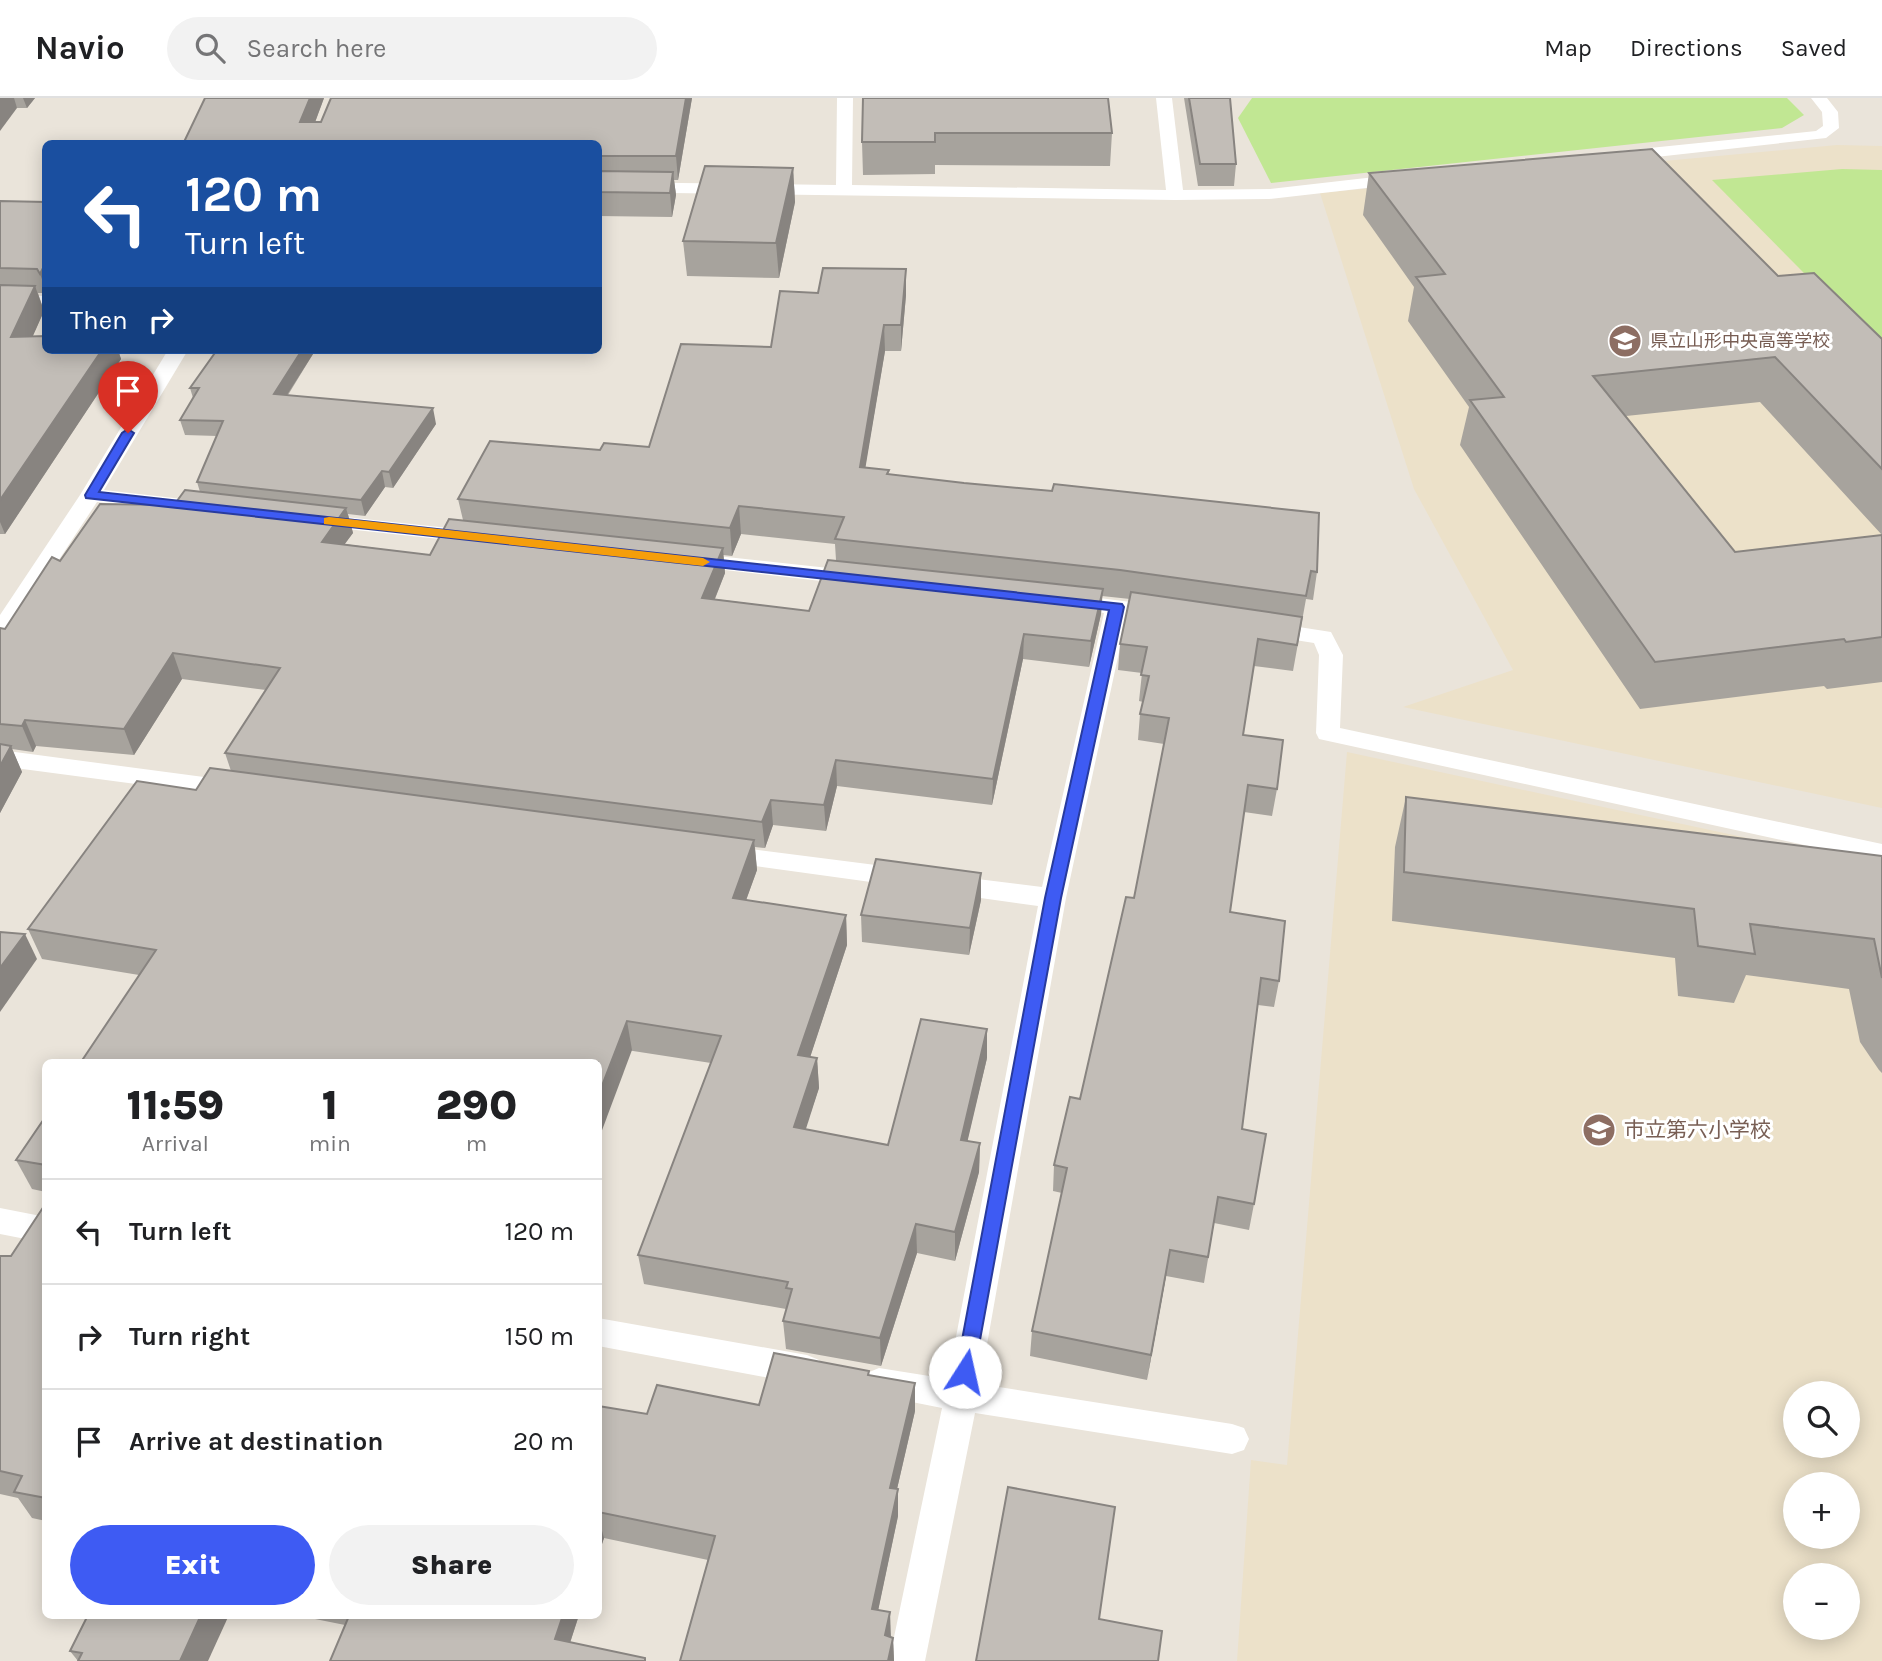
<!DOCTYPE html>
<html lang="en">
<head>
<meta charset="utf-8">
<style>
	body { margin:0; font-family:Karla,"Noto Sans JP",sans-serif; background:#f2f2f2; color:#202124; height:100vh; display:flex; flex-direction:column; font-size:26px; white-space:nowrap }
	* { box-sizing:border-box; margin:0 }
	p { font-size:23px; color:#757577 }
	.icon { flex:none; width:38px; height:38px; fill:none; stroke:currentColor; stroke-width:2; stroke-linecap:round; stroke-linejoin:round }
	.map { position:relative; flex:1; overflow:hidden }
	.details { position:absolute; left:42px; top:961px; width:560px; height:560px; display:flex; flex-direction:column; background:#fff; border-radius:10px; box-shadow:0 4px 18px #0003 }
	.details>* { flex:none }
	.guide { position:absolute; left:42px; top:42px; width:560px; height:214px; border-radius:10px; box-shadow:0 4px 18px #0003; background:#1a4fa0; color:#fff; overflow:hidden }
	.controls { position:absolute; left:1783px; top:1283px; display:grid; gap:14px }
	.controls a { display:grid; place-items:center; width:77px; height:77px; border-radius:50%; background:#fff; box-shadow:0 4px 18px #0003; font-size:35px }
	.pin { position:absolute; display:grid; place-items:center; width:60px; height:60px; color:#fff; margin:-72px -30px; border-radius:50% 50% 50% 0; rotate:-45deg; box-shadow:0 0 7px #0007 }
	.pin .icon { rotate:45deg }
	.me { position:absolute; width:77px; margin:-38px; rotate:10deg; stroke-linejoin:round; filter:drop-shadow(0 0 5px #0008) }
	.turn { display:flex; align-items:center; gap:24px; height:147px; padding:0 28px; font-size:32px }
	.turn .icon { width:91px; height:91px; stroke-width:2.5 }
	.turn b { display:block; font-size:49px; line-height:60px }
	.then { display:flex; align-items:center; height:66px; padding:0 28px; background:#0003; gap:14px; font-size:26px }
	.eta { display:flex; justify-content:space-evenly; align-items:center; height:119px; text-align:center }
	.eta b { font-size:42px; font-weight:800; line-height:49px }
	.button { display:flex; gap:14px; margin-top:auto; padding:14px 28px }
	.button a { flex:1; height:80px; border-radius:42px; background:#3e5bf3; color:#fff; font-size:28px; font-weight:800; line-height:80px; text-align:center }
	.button a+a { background:#f2f2f2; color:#202124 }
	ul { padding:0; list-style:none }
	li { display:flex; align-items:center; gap:21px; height:105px; padding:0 28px; border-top:2px solid #e0e0e0 }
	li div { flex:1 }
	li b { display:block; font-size:26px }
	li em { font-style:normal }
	header { display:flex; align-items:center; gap:42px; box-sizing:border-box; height:98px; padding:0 35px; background:#fff; border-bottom:2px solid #e0e0e0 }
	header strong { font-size:33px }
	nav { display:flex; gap:38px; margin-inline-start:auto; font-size:24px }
	.search { width:490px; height:63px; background:#f2f2f2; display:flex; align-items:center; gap:18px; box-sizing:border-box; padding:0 24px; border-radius:38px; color:#757577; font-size:26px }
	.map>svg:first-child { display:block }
</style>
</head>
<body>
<header>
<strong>Navio</strong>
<div class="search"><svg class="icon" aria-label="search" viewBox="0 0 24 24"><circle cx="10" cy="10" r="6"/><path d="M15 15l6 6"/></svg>Search here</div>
<nav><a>Map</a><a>Directions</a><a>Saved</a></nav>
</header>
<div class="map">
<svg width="1882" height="1563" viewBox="0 0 1882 1563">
	<rect width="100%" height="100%" fill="#eae4da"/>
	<g fill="#ece1c9" fill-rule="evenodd">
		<polygon points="1837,47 1882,48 1882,710 1403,609 1513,572 1414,391 1320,95"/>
		<path d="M1347,654L1882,769V1563H1237L1251,1362L1287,1367ZM1796,1295H1848V1348H1796ZM1796,1386H1848V1438H1796ZM1796,1477H1848V1530H1796Z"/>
	</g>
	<g fill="#c1e793">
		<polygon points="1252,0 1787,0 1804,17 1782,30 1271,85 1238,20"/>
		<polygon points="1842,71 1882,72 1882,254 1712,82"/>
	</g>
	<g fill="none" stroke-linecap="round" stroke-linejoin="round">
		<g fill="#fff" fill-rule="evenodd">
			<polygon points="837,0 853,0 852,87 1166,92 1156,0 1172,0 1183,92 1269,91 1401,76 1409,81 1401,86 1269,101 1175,102 598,94 598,84 836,87"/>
			<polygon points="1811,0 1827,0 1838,14 1839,30 1826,40 1620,63 1612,58 1620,53 1816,33 1823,28 1822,14"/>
			<polygon points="0,197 46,198 46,210 0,209"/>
			<polygon points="168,252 188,252 104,392 209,404 220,410 209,416 97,404 8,539 0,541 0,517 80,397"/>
			<polygon points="317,416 477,433 488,439 477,445 309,427 306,422"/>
			<polygon points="689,455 856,473 867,480 856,487 681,467 678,462 681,457"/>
			<polygon points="1068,496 1162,508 1173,515 1162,522 1127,517 1066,800 980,1286 1232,1326 1244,1330 1249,1341 1244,1352 1232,1356 975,1315 925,1563 889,1563 942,1310 867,1295 862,1285 867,1275 879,1270 948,1281 1038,808 945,795 936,793 932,786 936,779 945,777 1042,789 1104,515 1060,508 1057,503 1060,498"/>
			<polygon points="1266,524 1331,534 1343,557 1340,630 1882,746 1882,764 1319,641 1316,635 1319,557 1314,545 1258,536 1255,531 1258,526"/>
			<polygon points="0,652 234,683 243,685 247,691 243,697 234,699 0,668"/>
			<polygon points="720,747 907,771 916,773 920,780 916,787 907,789 711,762 707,756 711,750"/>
			<polygon points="0,1110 46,1119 46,1145 0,1136"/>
			<polygon points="598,1220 807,1257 819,1262 823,1272 819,1282 807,1287 598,1248"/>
		</g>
	</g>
	<g fill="#a7a39d" fill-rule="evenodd">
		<polygon points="0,0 35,0 27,10 17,10"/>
		<polygon points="205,0 324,0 315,24 321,24 331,0 692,0 678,82 674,82 676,97 672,119 598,118 598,46 183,46"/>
		<polygon points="863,0 1112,35 1110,68 935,67 935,76 863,77 862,44"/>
		<polygon points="1184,0 1230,0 1236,66 1234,88 1198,88"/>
		<polygon points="793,70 795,104 779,180 687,178 683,143"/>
		<path d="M1369,75L1778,178L1882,241V584L1827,591L1824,588L1640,611L1460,347L1469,309L1408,223L1414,189L1363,117ZM1760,304L1882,437L1735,454L1626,318Z"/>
		<polygon points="0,103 46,104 46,195 38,195 44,213 32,239 46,252 118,252 121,261 5,436 0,436"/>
		<path d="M818,195L906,197L901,253H885L865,369L889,377L1317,474L1313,502L1306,501L1293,573L1254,568L1243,637L1277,691L1272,718L1244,714L1230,814L1279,883L1274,909L1258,907L1242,1031L1254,1106L1249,1132L1214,1125L1204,1185L1166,1178L1147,1282L1030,1258L1032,1233L1062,1095L1053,1093L1054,1067L1080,1001L1134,800L1164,646L1138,642L1140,616L1143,604L1139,603L1142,575L1118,572L1120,546L1130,501L1102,498L1101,516L1089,569L1023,561L992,707L837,688L826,733L773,727L765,750L755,749L757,772L746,802L846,817L847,847L810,959L817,960L819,990L805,1031L888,1047L987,960L967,1043L980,1045L979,1074L955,1163L917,1155L881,1268L786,1251L783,1223L786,1211L644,1186L638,1157L711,965L139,877L42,861L28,831L196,692L231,673L225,655L266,592L182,581L134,657L36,648L33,654L12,651L22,674L0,715V530L5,531L60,463L200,394L197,384L217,338L185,337L180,322L193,300L190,290L217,252H312L313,256L288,297L436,326L393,390L385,389L365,418L348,416L353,435L344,446L430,457L463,422L458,401L600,352L649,349L771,249ZM741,436L835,446L836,462L809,513L715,501L725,475L723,457L732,458Z"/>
		<polygon points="1406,699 1882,758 1882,975 1879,972 1860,944 1849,891 1746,877 1734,905 1678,898 1675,860 1392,823 1395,749"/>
		<polygon points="981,802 969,857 862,844 861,817"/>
		<polygon points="46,1018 46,1094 32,1091 16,1062"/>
		<polygon points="46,1105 46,1423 32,1420 18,1400 0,1396 0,1158 11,1158"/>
		<polygon points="869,1277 915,1313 897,1391 898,1418 878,1512 891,1540 893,1540 894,1563 680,1563 708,1462 604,1440 598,1458 598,1308 647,1316 759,1307"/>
		<polygon points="229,1517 78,1563 70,1553"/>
		<polygon points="295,1517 579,1517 570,1545 345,1527"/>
	</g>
	<g fill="#888480">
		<polygon points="0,0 14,0 17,10 0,33"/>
		<polygon points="23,0 35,0 27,10"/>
		<polygon points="310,0 324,0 307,46 300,24"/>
		<polygon points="686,0 692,0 678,82 676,58"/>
		<polygon points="793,70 795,104 779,180 776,145"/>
		<polygon points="673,74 676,97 672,119 670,95"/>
		<polygon points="46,164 46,192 40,176"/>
		<polygon points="906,171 906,197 901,253 901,227"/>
		<polygon points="35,188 44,213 21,265 11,239"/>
		<polygon points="884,227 885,253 861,396 860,369"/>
		<polygon points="102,252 118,252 121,261 5,436 0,424 0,402"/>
		<polygon points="302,252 312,252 313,256 278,311 274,296"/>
		<polygon points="433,310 436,326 393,390 389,374"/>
		<polygon points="382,373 385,389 365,418 361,402"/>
		<polygon points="739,408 741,436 732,458 730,430"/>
		<polygon points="346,410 353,435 328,469 322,444"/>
		<polygon points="723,450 725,475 705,525 702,500"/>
		<polygon points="1103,491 1101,516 1089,569 1091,543"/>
		<polygon points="1024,536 1023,561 992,707 993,681"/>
		<polygon points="173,555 182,581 134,657 124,631"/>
		<polygon points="25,622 36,648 33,654 22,628"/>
		<polygon points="11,648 22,674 0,715 0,668"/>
		<polygon points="836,662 837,688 826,733 824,707"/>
		<polygon points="771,702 773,727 765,750 762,724"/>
		<polygon points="754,742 757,772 736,830 733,800"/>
		<polygon points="981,775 981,802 969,857 970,830"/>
		<polygon points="846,817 847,847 801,987 798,957"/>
		<polygon points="25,836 37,861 0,914 0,870"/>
		<polygon points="627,923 632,952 598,1043 598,998"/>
		<polygon points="987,931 987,960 961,1071 961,1042"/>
		<polygon points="817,960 819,990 797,1059 794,1029"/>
		<polygon points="980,1045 979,1074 955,1163 955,1134"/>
		<polygon points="916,1126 917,1155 881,1268 880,1240"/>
		<polygon points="1170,1152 1166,1178 1147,1282 1151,1257"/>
		<polygon points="915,1285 915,1313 891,1417 890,1390"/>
		<polygon points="898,1391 898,1418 873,1537 872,1511"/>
		<polygon points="598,1418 604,1440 598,1458"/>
		<polygon points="890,1514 891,1540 885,1537"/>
		<polygon points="201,1517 229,1517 208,1563 180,1563"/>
		<polygon points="563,1517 579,1517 564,1563 555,1541"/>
		<polygon points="893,1540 894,1563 888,1563"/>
	</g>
	<g fill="#c2bdb7" stroke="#888480" stroke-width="2">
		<polygon points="205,0 310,0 300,24 321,24 331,0 686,0 676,58 598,58 598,46 592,45 183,46"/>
		<polygon points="863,0 1108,0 1112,35 935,35 935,44 862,44"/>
		<polygon points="1189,0 1230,0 1236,66 1200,66"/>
		<polygon points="1652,51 1778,178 1814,175 1882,241 1882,371 1775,259 1593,278 1735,454 1882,437 1882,539 1846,544 1844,541 1655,564 1470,302 1504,299 1416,179 1445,176 1369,75"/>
		<polygon points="705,68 793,70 776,145 683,143"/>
		<polygon points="598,73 673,74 670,95 598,94"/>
		<polygon points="0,103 46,104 46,164 40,176 37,171 0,170"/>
		<polygon points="823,170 906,171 901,227 884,227 860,369 889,372 887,376 964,385 1052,393 1054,386 1319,415 1317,474 1311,473 1306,498 1120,472 835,441 844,419 739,408 730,430 458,401 490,343 600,352 604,345 649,349 681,246 771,249 780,193 818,195"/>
		<polygon points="0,187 35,188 11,239 46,238 46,252 102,252 0,402"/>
		<polygon points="217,252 302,252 274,296 433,310 389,374 382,373 361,402 197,384 223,323 180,322 199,290 190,290"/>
		<polygon points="185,392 346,410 322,444 430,457 449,421 723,450 702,500 809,513 828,462 1103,491 1091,543 1024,536 993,681 836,662 824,707 771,702 762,724 225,655 280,570 173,555 124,631 25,622 22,628 0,626 0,530 5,531 52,459 60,463 100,406 174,407"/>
		<polygon points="1131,494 1302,519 1297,547 1258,541 1243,637 1283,642 1277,691 1248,687 1230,814 1285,823 1279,883 1261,880 1242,1031 1266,1036 1254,1106 1218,1099 1208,1159 1170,1152 1151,1257 1032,1233 1067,1070 1054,1067 1070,999 1080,1001 1126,799 1134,800 1169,620 1140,616 1149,578 1141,577 1147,549 1120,546"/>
		<polygon points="0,646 11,648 0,668"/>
		<polygon points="210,670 754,742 733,800 846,817 798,957 817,960 794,1029 888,1047 921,921 987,931 961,1042 980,1045 955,1134 916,1126 880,1240 783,1223 792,1191 786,1190 788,1184 638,1157 721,938 627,923 598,998 598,964 81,964 156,852 28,831 137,683 196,692"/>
		<polygon points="1406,699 1882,758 1882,880 1874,841 1750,826 1755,856 1698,848 1694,811 1404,774"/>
		<polygon points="876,761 981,775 970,830 861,817"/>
		<polygon points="0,834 25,836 0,870"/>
		<polygon points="46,1018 46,1067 16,1062"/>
		<polygon points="46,1105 46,1400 14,1394 22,1378 0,1373 0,1158 11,1158"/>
		<polygon points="774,1255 869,1273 868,1277 915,1285 890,1390 898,1391 872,1511 890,1514 885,1537 893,1540 888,1563 680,1563 715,1438 598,1414 598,1308 647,1316 657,1287 759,1307"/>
		<polygon points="1008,1389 1115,1409 1099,1521 1162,1533 1158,1563 976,1563"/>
		<polygon points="88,1517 201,1517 180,1563 78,1563 82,1555 70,1553"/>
		<polygon points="344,1517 563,1517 555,1541 645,1560 645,1563 330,1563 349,1518"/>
	</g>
	<polygon fill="#3e5bf3" stroke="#283b9e" stroke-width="2" points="128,331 134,335 99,394 1122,506 1124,509 1061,800 973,1280 965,1283 958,1280 956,1274 1045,800 1109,512 86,400 85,397 122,335"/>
	<polygon fill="#f59e0b" points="329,419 703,460 710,464 703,468 324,426 324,420"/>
	<defs>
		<symbol id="school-disc" viewBox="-11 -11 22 22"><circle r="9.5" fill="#8d6e63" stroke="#fff"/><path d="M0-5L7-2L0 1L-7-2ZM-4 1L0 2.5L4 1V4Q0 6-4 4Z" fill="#fff"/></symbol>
	</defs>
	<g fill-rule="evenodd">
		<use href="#school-disc" x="1606" y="224" width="38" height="38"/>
		<use href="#school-disc" x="1580" y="1013" width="38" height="38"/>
	</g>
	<g text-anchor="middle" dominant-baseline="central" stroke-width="6" stroke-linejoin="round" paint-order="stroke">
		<g font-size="18" fill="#785e54" stroke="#fff" text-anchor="start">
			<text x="1650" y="243">県立山形中央高等学校</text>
		</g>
		<g font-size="21" fill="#785e54" stroke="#fff" text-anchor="start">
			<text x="1624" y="1032">市立第六小学校</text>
		</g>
	</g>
</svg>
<div class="controls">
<a><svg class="icon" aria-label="search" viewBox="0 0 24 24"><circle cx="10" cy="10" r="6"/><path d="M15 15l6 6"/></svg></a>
<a>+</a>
<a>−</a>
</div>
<div class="pin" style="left:128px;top:335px;background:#d93025"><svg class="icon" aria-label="arrive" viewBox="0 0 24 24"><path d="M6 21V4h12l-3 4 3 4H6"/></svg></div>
<svg class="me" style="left:965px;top:1274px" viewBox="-20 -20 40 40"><circle r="19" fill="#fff"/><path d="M0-13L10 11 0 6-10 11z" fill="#3e5bf3"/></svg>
<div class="guide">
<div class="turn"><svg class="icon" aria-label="left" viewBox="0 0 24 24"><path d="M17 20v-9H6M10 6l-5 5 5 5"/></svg><div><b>120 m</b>Turn left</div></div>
<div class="then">Then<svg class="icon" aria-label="right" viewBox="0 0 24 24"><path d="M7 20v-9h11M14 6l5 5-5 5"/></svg></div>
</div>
<section class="details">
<div class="eta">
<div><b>11:59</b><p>Arrival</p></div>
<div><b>1</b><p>min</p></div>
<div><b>290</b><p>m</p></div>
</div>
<ul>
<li><svg class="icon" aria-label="left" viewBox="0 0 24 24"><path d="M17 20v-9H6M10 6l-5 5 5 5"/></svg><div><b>Turn left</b></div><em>120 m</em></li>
<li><svg class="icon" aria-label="right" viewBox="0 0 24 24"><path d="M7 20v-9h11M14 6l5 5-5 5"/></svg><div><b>Turn right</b></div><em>150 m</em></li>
<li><svg class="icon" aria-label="arrive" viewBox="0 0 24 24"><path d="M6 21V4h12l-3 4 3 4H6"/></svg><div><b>Arrive at destination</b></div><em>20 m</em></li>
</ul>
<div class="button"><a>Exit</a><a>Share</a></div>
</section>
</div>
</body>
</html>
